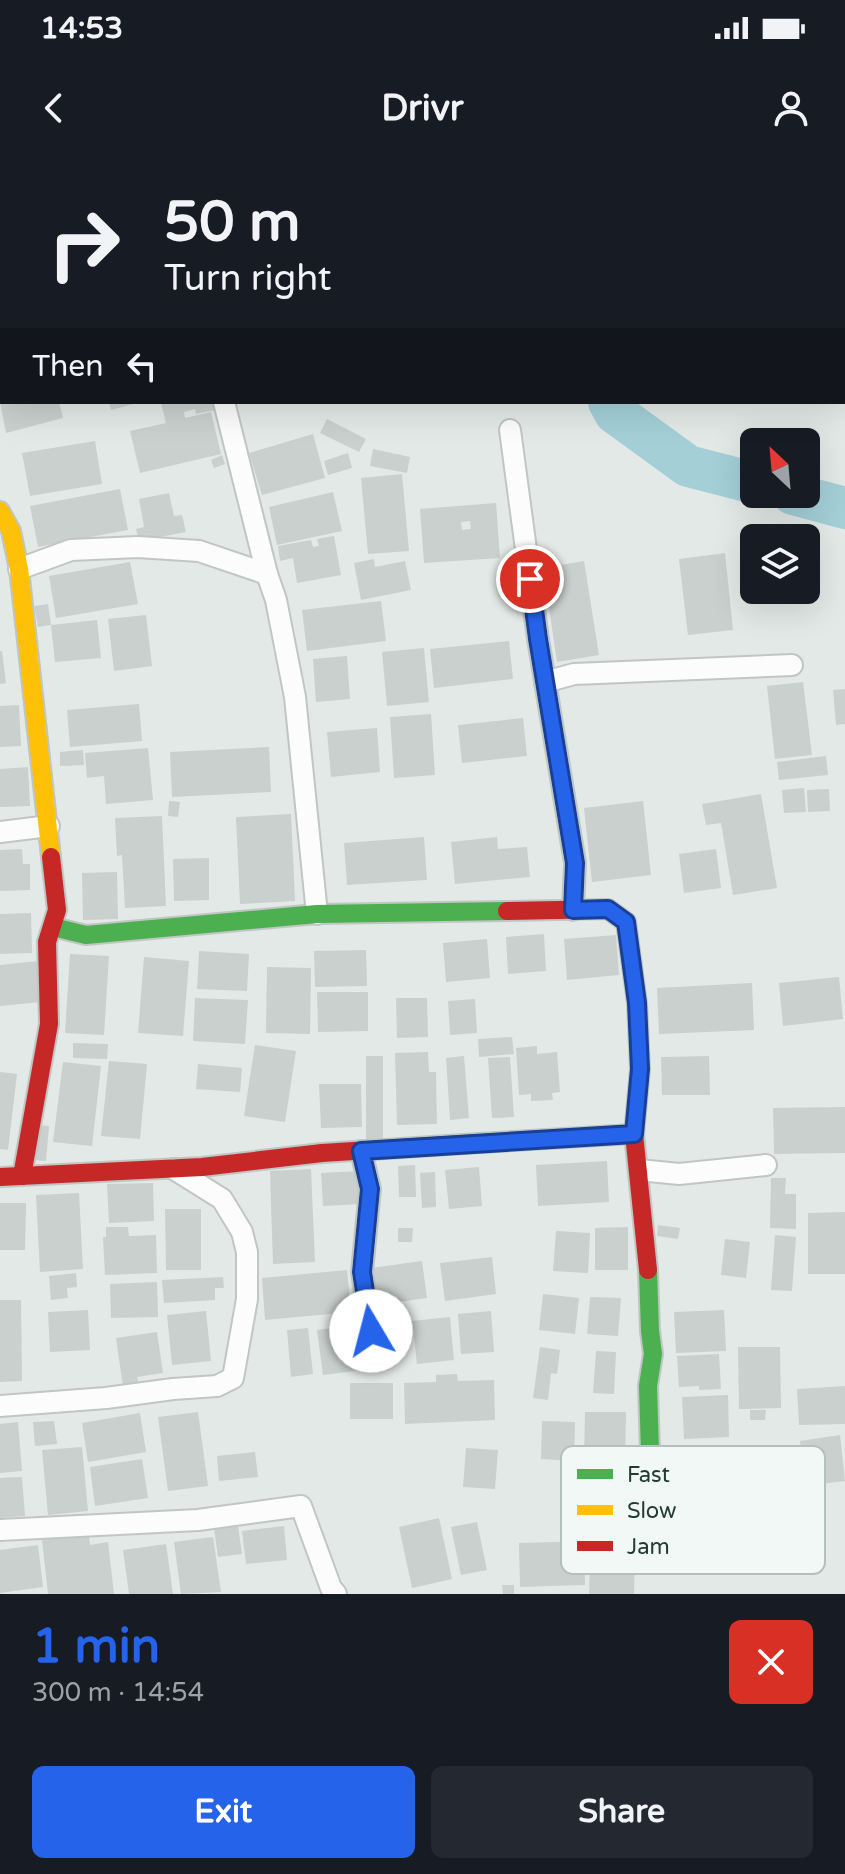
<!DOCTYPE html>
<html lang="en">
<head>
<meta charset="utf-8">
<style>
	body { margin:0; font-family:"Varela Round",sans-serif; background:#242831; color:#f1f3f6; height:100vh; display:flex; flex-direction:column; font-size:30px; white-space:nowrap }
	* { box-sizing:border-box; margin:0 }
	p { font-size:26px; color:#9ea1a6 }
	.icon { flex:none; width:44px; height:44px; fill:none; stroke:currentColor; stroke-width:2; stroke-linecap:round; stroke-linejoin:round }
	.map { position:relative; height:1434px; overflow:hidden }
	.drawer { display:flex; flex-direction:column; background:#171b24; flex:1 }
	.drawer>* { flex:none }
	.banner { position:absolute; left:0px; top:0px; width:846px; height:244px; box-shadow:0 8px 32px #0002; background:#171b24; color:#f1f3f6; overflow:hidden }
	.needle { width:52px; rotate:334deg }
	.buttons { position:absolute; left:740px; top:268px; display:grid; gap:16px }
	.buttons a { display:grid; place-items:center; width:80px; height:80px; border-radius:12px; background:#171b24; box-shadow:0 8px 32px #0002; font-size:40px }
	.pin { position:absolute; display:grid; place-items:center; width:68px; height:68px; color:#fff; margin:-34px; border:4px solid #fff; border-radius:50%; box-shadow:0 2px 8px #0007 }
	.me { position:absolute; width:88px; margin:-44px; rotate:352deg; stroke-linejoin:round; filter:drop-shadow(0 0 6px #0008) }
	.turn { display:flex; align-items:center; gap:28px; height:168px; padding:0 32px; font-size:36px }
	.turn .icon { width:104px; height:104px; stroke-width:2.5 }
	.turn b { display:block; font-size:56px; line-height:68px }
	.then { display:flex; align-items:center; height:76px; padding:0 32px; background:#0003; gap:16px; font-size:30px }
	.round { display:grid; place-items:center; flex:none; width:84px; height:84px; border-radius:12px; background:#242831 }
	.head { display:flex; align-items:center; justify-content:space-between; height:136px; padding:0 32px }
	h1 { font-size:48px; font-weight:800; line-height:60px; color:#2563eb }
	.button { display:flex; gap:16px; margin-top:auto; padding:16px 32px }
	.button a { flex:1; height:92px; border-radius:12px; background:#2563eb; color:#fff; font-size:32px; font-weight:800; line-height:92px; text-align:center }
	.button a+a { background:#242831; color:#f1f3f6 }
	.status { display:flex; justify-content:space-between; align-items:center; height:56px; padding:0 40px; background:#171b24; direction:ltr }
	.status svg { height:22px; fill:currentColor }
	header { display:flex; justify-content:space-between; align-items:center; height:104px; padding:0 32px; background:#171b24; font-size:36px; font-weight:800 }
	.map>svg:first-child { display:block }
</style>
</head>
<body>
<div class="status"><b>14:53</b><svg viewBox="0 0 49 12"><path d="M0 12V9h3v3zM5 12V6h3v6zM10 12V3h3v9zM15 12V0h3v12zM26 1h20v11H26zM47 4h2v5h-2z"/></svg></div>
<header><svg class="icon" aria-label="back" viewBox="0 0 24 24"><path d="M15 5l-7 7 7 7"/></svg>Drivr<svg class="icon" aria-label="person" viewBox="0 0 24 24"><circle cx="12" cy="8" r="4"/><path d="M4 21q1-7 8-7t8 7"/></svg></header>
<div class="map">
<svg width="845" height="1434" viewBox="0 0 845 1434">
	<rect width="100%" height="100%" fill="#e3e9e6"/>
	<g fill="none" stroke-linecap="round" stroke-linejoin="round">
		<g stroke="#a4cfd7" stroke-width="42">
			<polyline points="468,0 469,2"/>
			<polyline points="609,242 615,253 688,306 754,323"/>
			<polyline points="793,334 845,348"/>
		</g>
	</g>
	<g fill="#cad0ce" fill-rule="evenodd">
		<polygon points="0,242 59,242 63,258 6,273"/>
		<polygon points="109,242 138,242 138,243 111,250"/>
		<polygon points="214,242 215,250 196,254 195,249 184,252 185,258 211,252 221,294 140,313 130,271 166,263 161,243"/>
		<polygon points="327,259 366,279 359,292 320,273"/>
		<polygon points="313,274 325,318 262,335 249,293"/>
		<polygon points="95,281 102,324 30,336 22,293"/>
		<polygon points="373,289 410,297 407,313 370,306"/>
		<polygon points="348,293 352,308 328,315 324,301"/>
		<polygon points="222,295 225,304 214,308 211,300"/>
		<polygon points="402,314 409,391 368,394 361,318"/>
		<polygon points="120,329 128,370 38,387 30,346"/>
		<polygon points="333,332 342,371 277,385 269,347"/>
		<polygon points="169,333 174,356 182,355 186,372 139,381 136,369 144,367 139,339"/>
		<path d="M496,343L500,398L424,403L420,349ZM470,361L471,369L462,370L461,362Z"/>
		<polygon points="334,376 341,415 297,423 293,398 280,401 278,386 311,380 313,387 319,386 317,379"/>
		<polygon points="725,393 733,470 688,475 679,399"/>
		<polygon points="374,399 375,407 405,401 411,430 361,440 354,403"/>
		<polygon points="584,401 599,495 557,502 543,408"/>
		<polygon points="130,402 138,444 56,458 49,416"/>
		<polygon points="381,441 386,481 307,491 302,450"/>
		<polygon points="48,444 51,465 97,460 101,498 55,502 51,465 38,467 34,446"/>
		<polygon points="146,455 152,506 114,511 108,459"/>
		<polygon points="509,481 513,519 434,528 430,489"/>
		<polygon points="424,488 429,542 387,546 382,492"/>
		<polygon points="0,491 2,491 6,523 0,524"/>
		<polygon points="347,496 350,539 316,542 313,499"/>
		<polygon points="803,522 812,595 775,599 767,526"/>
		<polygon points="845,529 845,564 836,565 833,530"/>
		<polygon points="139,544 142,581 70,587 67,550"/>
		<polygon points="19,545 21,586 0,587 0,546"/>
		<polygon points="431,554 435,615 394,618 390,557"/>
		<polygon points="523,558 527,596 462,603 458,565"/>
		<polygon points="377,568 380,612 331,617 327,572"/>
		<polygon points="269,587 271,632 172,637 170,592"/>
		<polygon points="148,588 153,640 106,644 104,616 87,618 85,593"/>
		<polygon points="83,590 84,605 60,606 60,592"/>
		<polygon points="826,596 828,615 779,620 777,602"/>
		<polygon points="28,607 30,646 0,647 0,609"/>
		<polygon points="804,628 806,652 784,653 782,630"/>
		<polygon points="829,629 830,651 808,652 807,630"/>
		<polygon points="761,634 777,728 733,735 721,663 706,665 702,644"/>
		<polygon points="169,641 180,642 178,657 168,656"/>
		<polygon points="643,641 651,715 592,722 584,648"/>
		<polygon points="291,654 295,741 240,744 236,657"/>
		<polygon points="162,656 166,746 125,748 122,695 117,696 115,658"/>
		<polygon points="424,677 427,720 347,725 344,683"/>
		<polygon points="497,677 498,689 527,687 530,717 455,724 451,682"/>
		<polygon points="22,689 23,704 30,704 30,730 0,731 0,690"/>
		<polygon points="716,689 721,728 684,733 679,694"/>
		<polygon points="209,698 209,740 174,741 173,699"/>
		<polygon points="117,712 118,759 83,760 82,713"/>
		<polygon points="31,753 32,793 0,794 0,754"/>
		<polygon points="544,774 546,811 508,814 506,777"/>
		<polygon points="616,775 619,815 567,820 564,779"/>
		<polygon points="487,779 490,818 446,822 443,783"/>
		<polygon points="366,790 367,826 315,827 314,791"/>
		<polygon points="199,791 249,794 247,831 197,829"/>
		<polygon points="70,794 109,796 104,875 65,873"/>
		<polygon points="144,797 189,801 183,876 138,873"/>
		<polygon points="38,801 41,842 0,846 0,805"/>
		<polygon points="267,807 311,808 310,874 266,873"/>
		<polygon points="839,817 843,859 783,866 779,823"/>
		<polygon points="752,823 754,870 659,874 657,828"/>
		<polygon points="317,832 368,832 368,871 318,872"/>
		<polygon points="195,838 248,840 245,884 193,881"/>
		<polygon points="396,838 427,838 428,877 397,878"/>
		<polygon points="475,839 477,873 450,875 448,841"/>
		<polygon points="512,877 514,894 479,897 478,879"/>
		<polygon points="73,883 108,884 107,899 73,898"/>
		<polygon points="255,885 296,891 285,962 244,956"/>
		<polygon points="537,886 537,894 557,892 560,932 552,933 553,940 531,941 531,934 519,935 516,888"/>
		<polygon points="428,892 429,912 436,912 437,964 397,965 395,893"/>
		<polygon points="366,896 383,896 383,979 366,980"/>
		<polygon points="464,896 469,958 450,960 446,898"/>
		<polygon points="709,896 710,935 662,935 661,897"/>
		<polygon points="510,897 514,957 492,958 488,898"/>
		<polygon points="109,901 147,904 140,979 101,976"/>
		<polygon points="63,902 101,906 92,986 53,982"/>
		<polygon points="198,904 242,908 240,932 196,929"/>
		<polygon points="0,912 17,914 8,990 0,989"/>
		<polygon points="319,924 361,924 362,967 321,968"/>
		<polygon points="845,947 845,993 774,994 773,948"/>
		<polygon points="35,965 49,966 46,1001 32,1000"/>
		<polygon points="607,1001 609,1042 538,1046 536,1005"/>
		<polygon points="415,1005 416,1037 399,1037 398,1006"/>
		<polygon points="479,1007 482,1046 449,1049 445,1010"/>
		<polygon points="311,1009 315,1102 273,1104 270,1011"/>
		<polygon points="359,1011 361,1044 323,1046 321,1013"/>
		<polygon points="435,1012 436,1047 422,1048 420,1013"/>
		<polygon points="771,1018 786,1018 785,1034 796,1034 796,1069 770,1068"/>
		<polygon points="153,1023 154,1061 109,1063 107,1024"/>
		<polygon points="79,1033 83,1109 40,1112 36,1035"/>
		<polygon points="0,1043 26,1043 25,1090 0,1090"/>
		<polygon points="165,1049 201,1049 201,1110 166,1110"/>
		<polygon points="845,1052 845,1114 808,1114 808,1053"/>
		<polygon points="658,1065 680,1068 678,1079 657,1076"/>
		<polygon points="106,1067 128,1067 129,1076 156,1075 157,1113 105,1115 103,1077 106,1077"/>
		<polygon points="628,1067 628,1110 595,1110 595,1068"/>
		<polygon points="398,1068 413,1068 412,1082 398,1082"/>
		<polygon points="556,1071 590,1073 588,1113 553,1111"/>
		<polygon points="775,1075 796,1077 792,1131 771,1130"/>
		<polygon points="725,1079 750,1082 746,1118 721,1115"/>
		<polygon points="492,1097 496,1134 445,1141 440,1103"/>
		<polygon points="422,1101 427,1138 377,1145 371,1108"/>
		<polygon points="347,1110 351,1152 265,1160 262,1118"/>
		<polygon points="76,1113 77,1127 67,1128 68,1138 51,1140 49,1116"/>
		<polygon points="223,1117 224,1128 215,1128 215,1140 164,1143 162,1120"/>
		<polygon points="157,1122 158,1157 111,1158 110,1124"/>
		<polygon points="543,1134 579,1138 575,1174 539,1170"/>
		<polygon points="590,1137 621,1138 618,1176 587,1174"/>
		<polygon points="0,1140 21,1140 22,1221 0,1222"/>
		<polygon points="88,1150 90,1190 50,1192 48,1152"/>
		<polygon points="724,1150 726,1191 676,1193 674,1152"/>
		<polygon points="206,1151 211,1201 172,1205 167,1155"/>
		<polygon points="491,1151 494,1192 461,1194 458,1154"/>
		<polygon points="450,1157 454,1200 417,1204 412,1161"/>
		<polygon points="356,1165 362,1210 323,1215 317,1170"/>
		<polygon points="308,1168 313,1214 291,1217 287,1170"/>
		<polygon points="157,1172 163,1213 137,1217 139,1225 123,1227 116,1178"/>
		<polygon points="540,1187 560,1190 557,1214 551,1213 548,1240 533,1238"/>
		<polygon points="738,1187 780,1187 781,1248 739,1249"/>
		<polygon points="596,1191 616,1192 614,1234 593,1233"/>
		<polygon points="719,1194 721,1229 699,1230 699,1226 679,1227 677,1196"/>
		<polygon points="457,1214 458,1221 494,1220 495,1260 405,1264 404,1223 436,1222 436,1215"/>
		<rect x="350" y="1223" width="43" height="36"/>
		<polygon points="845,1226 845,1264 799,1265 797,1229"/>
		<polygon points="728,1235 729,1277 684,1279 682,1237"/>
		<polygon points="750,1250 766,1250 765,1260 750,1260"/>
		<polygon points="198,1252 208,1326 168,1331 158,1257"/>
		<polygon points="585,1252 626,1252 625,1300 584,1299"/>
		<polygon points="140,1253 146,1292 88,1302 82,1263"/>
		<polygon points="54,1261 57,1284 35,1286 33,1262"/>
		<polygon points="542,1261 575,1262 574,1301 541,1299"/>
		<polygon points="18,1262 22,1311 0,1313 0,1264"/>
		<polygon points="840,1275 845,1321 805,1326 800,1281"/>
		<polygon points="82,1287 88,1351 48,1355 42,1290"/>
		<polygon points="466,1288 498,1290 495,1329 463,1327"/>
		<polygon points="255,1292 258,1317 219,1321 217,1296"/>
		<polygon points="142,1299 148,1338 95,1346 90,1307"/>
		<polygon points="22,1317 25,1356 0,1358 0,1318"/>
		<polygon points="439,1358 452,1419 412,1428 399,1367"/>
		<polygon points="237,1359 242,1394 218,1397 213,1362"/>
		<polygon points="477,1362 487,1410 461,1415 451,1367"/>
		<polygon points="284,1366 287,1400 246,1404 242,1371"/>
		<polygon points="89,1375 90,1385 108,1382 114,1434 48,1434 42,1380"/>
		<polygon points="213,1377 221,1432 181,1434 174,1382"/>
		<polygon points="584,1381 585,1425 520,1427 519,1383"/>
		<polygon points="166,1384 173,1434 129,1434 123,1390"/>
		<polygon points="38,1385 43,1427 0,1433 0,1390"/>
		<polygon points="590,1398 635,1399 634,1434 589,1434"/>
		<polygon points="502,1425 514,1425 514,1434 503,1434"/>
	</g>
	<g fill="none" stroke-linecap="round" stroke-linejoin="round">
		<defs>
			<g id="street">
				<polyline points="0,170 2,169"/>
				<polyline points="224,242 267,414 276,440 295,537 317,754"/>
				<polyline points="510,270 538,479 575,703 573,750"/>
				<polyline points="19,409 71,390 138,387 199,391 267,414"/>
				<polyline points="545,522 574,514 792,505"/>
				<polyline points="0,672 49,666"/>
				<polyline points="361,991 370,1029 362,1112 371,1171"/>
				<polyline points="639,1010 679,1014 766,1005"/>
				<polyline points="0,1246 106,1238 173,1229 217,1226 233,1218 247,1139 247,1092 242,1072 222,1039 174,1009"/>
				<polyline points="0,1370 198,1360 301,1346 331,1428 336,1434"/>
			</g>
			<g id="fast">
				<polyline points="53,767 86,775 317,754 507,751"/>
				<polyline points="479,983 634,974"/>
				<polyline points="592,1387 653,1391 648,1226 653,1194 650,1171 648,1110"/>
			</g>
			<polyline id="slow" points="0,351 11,371 19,409 51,697"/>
			<g id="jam">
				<polyline points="507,751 608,749 626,762 637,843 640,909 634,974 648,1110"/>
				<polyline points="22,1016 49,864 47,782 57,750 51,697"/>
				<polyline points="0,1017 202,1007 322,993 479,983"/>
			</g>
		</defs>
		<use href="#street" stroke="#c0c6c3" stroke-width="24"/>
		<use href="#fast" stroke="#bfc6c3" stroke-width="22"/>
		<use href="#slow" stroke="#bfc6c3" stroke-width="22"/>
		<use href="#jam" stroke="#bfc6c3" stroke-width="22"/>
		<use href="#street" stroke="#fbfcfb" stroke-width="20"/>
		<use href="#fast" stroke="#4caf50" stroke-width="18"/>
		<use href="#slow" stroke="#ffc107" stroke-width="18"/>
		<use href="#jam" stroke="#c62828" stroke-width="18"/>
	</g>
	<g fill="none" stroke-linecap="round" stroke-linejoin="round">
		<defs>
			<polyline id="route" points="371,1171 362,1112 370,1029 361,991 634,974 640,909 637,843 626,762 608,749 573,750 575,703 538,479 530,419"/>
		</defs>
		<use href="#route" stroke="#184099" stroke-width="20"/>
		<use href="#route" stroke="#2563eb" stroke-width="14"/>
	</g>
	<rect x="561" y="1286" width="264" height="128" rx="12" fill="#f1f8f5" stroke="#b3c0bb" stroke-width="2"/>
	<rect x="577" y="1309" width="36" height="10" fill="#4caf50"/>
	<rect x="577" y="1345" width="36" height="10" fill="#ffc107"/>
	<rect x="577" y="1381" width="36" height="10" fill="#c62828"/>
	<g font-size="22" fill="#213c35">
		<text x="627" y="1322">Fast</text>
		<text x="627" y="1358">Slow</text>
		<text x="627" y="1394">Jam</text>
	</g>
</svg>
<div class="buttons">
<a><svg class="needle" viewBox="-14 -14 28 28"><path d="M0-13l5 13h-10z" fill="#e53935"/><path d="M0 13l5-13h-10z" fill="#9ea1a6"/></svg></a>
<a><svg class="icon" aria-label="layers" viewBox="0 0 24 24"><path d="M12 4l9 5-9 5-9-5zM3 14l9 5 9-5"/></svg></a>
</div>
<div class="pin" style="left:530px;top:419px;background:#d93025"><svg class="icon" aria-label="arrive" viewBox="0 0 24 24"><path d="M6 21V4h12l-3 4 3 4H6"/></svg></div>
<svg class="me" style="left:371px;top:1171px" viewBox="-20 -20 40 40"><circle r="19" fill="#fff"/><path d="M0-13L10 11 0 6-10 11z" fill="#2563eb"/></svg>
<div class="banner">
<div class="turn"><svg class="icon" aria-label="right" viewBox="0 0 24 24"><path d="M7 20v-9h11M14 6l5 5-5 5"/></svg><div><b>50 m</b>Turn right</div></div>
<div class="then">Then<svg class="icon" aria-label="left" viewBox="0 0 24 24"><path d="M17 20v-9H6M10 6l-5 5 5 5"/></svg></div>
</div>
</div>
<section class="drawer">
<div class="head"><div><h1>1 min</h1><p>300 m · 14:54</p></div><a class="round" style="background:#d93025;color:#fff"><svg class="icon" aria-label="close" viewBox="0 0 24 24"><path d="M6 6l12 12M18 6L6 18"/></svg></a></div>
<div class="button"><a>Exit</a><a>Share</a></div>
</section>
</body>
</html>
